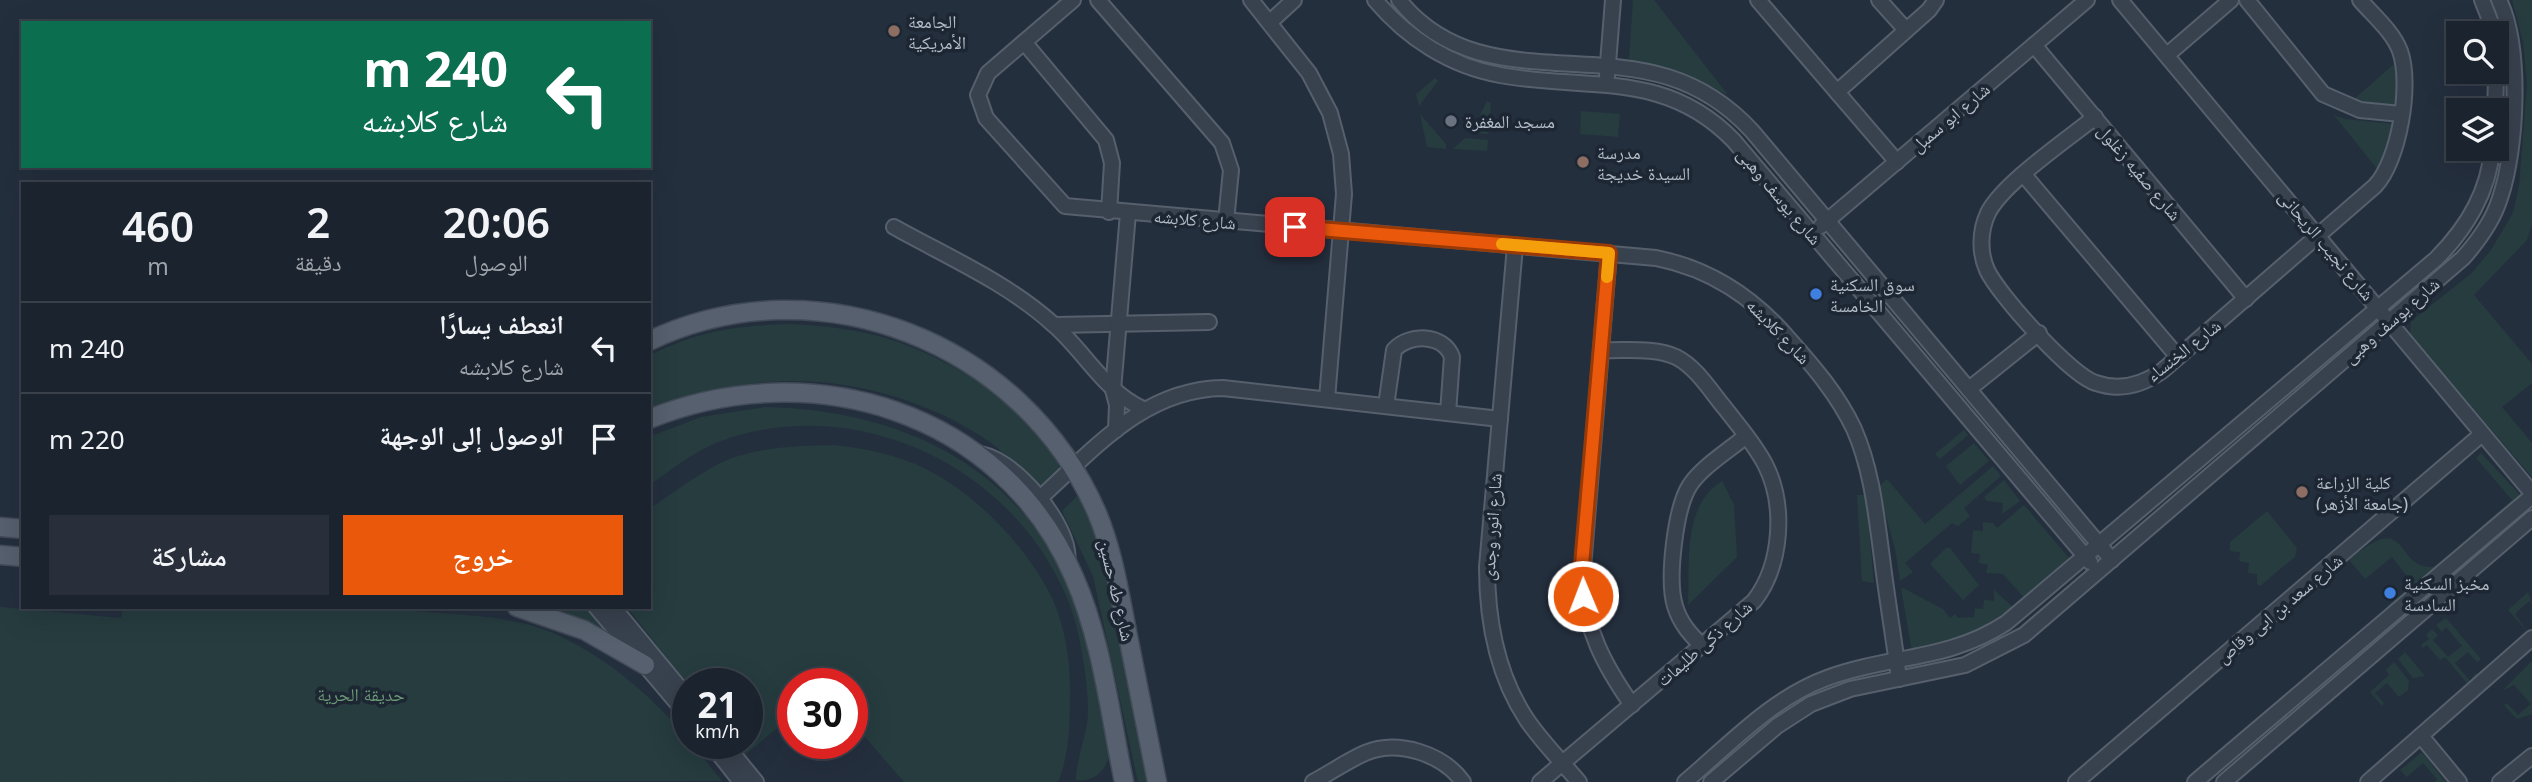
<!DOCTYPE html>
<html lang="ar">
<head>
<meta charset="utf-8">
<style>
	body { margin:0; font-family:"Noto Sans","Noto Naskh Arabic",sans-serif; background:#282f3a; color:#f1f3f6; direction:rtl; height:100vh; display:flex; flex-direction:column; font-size:26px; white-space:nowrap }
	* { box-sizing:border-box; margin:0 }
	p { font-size:23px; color:#a0a4aa }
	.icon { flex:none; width:38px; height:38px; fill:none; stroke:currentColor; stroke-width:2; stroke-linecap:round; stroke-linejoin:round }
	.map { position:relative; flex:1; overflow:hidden; direction:ltr }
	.side { position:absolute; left:21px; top:182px; width:630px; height:427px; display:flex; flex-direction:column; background:#1b232e; border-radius:0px; box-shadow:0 7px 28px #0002,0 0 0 2px #39404a; direction:rtl }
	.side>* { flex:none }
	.hud { position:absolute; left:21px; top:21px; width:630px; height:147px; border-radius:0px; box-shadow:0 7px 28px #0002,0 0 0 2px #39404a; direction:rtl; background:#0b6e4f; color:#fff; overflow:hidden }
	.fabs { position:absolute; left:2446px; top:21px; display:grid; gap:14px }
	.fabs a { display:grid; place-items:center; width:63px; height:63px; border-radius:0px; background:#1b232e; box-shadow:0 7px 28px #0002,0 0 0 2px #39404a; font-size:35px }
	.speed { position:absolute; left:672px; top:668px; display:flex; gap:14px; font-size:35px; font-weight:700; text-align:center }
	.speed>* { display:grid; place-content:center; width:91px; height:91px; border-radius:50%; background:#1b232e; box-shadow:0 7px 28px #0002,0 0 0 2px #39404a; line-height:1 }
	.speed small { font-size:18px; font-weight:400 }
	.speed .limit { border:10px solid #d22; background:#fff; color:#111 }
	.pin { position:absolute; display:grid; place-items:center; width:60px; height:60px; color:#fff; margin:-30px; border-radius:14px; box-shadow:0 4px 10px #0006 }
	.me { position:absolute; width:77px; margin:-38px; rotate:359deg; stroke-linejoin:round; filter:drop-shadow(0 0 5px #0008) }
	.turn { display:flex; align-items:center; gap:24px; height:147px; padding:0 28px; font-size:32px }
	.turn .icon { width:91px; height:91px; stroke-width:2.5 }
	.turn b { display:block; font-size:49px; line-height:60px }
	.eta { display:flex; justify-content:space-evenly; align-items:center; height:119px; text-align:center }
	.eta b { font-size:42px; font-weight:600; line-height:49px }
	.primary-button { display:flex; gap:14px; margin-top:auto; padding:14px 28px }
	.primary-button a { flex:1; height:80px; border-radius:0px; background:#ea580c; color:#fff; font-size:28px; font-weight:600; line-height:80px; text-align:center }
	.primary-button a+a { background:#282f3a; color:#f1f3f6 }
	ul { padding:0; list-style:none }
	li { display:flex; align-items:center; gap:21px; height:91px; padding:0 28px; border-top:2px solid #39404a }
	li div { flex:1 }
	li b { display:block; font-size:26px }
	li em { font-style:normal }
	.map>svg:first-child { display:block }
</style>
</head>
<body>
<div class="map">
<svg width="2532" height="782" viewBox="0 0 2532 782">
	<rect width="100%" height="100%" fill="#242f3e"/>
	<g fill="#263c3f">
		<polygon points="1633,0 1654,0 1728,95 1678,71 1629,60"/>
		<polygon points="2512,0 2532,0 2532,224 2527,240 2474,295 2532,364 2532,383 2502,407 2532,443 2532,477 2410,335 2411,321 2472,273 2491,250 2513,213 2519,186 2527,83 2523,42"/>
		<polygon points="2394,64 2398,78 2396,108 2351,102"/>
		<polygon points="1435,78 1438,81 1419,106 1416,94"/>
		<polygon points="1487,101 1491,103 1488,134 1473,133 1485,122 1479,117"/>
		<polygon points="1581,111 1620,114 1618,137 1580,134"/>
		<polygon points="1420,114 1446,144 1446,149 1427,147"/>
		<polygon points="2334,115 2345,119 2394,124 2382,175"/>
		<polygon points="1465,138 1488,140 1487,151 1453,149"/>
		<path d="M791,324C825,326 859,329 892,340C942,356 1053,414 1060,472L1041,489C1022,471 1003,450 981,436C917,395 833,374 757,383C720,387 685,400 649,411V356C694,331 741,325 791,324Z"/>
		<path d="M765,407C901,410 1023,466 1075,601C1093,649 1099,706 1109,757C1104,773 1093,782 1076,780C1076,757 1088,735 1088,712C1088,680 1080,628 1067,598C1012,466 857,392 721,441C695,451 671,469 649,486V437L701,417Z"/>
		<polygon points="1964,430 1968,435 1940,459 1935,454"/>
		<polygon points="1974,443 1989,461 1960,485 1946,466"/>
		<path d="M834,445C859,448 884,452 907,461C965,481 1026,544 1052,598C1066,629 1071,665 1070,698C1070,725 1069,756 1058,782H904L865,737L849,750L844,744H852V684H793V715L745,755L736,744H747V684L688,685L627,607H649V509C670,495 691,479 713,467C748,447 795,446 834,445Z"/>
		<path d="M2481,453L2522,497L2391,612L2387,606L2413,584L2392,557L2365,579L2349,560C2412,507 2392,569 2434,567L2512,500L2476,458Z"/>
		<polygon points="1993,466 2001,476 1964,508 1970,516 1958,526 1952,523 1905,563 1913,572 1900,581 1895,549 1878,487 1887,479 1925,524"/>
		<polygon points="2004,480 2020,501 2002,514 2003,503 1987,501 1984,497"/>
		<path d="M1722,481L1734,505L1737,557L1688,605C1690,562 1682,506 1722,481Z"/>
		<polygon points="1078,495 1108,565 1151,781 1138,782 1093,576 1062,511"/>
		<polygon points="1857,495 1866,495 1874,583 1862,581"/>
		<polygon points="2024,505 2069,558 2069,566 2026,600 2003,574 1986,573 1988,565 1979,563 1980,554 1971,553 1973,530 1983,531 1983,522 1993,523 1997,528"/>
		<polygon points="2267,511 2297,548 2295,557 2260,586 2257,584 2257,574 2248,573 2249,563 2239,561 2240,552 2230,551 2230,542"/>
		<polygon points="1946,548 1950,548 1979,585 1963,600 1930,564"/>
		<polygon points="1901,587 1943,609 1950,618 1955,614 1958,618 1974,617 1975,608 1983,609 1984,600 1994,601 1994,590 2015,609 1991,628 1920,652 1911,647"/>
		<polygon points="2528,592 2532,604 2529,601 2515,614 2529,634 2508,610"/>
		<path d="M0,607L121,618L123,607C229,607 336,603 441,613C477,616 517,618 551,632C604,655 651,695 688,739V744H692L722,781L0,782Z"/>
		<polygon points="557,607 589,607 616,641"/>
		<polygon points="2446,618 2481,659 2477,662 2468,652 2455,663 2470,681 2475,673 2482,677 2470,687 2445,657 2440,660 2427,645 2423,648 2421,645 2429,639 2426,635 2432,629 2438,635 2433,640 2448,657 2462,646 2446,627 2442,632 2436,625"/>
		<polygon points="2405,652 2425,676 2413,678 2398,659"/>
		<polygon points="2532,661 2532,714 2517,719 2504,705 2507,703 2518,715 2531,704 2514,685 2502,691"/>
		<polygon points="2394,662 2409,681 2408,690 2399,697 2387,683 2375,693 2384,703 2382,706 2370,692 2389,675 2386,670"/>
		<polygon points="2422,752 2444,780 2446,782 2435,782 2437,779 2423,763 2407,777 2400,770"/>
	</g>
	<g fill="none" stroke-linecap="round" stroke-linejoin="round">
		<defs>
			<g id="minor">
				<path d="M1073,0L988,73L978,95L986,118L1065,206L1656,258C1711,269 1753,297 1789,339C1814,367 1838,395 1854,429C1872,470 1876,514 1882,558C1887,599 1894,639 1899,679"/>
				<polyline points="1098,0 1222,143 1231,170 1226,221"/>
				<polyline points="1251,0 1309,73 1330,113 1341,154 1344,194 1327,399"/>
				<path d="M1375,0C1407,38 1450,66 1500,75C1587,91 1665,69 1734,141L2090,562"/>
				<path d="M1399,0C1468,87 1577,49 1668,77C1700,87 1729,106 1752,131L2112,560"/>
				<polyline points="1758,0 1897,162"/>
				<polyline points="1879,0 1906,30"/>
				<polyline points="2120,0 2532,493"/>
				<polyline points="2247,0 2323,94 2360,110 2401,114"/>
				<polyline points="2482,0 2495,33"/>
				<polyline points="1270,22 1294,0"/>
				<polyline points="1024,42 1106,140 1112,163 1109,212"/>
				<polyline points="2034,45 2246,299"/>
				<polyline points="2167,55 2231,0"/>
				<polyline points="1607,76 1613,0"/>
				<polyline points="1837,92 1929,10 1936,0"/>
				<polyline points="2495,110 2497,48"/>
				<path d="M2095,117C2067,140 2003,183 1988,213C1980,230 1979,252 1987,270C1998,294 2071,376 2096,383C2119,391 2142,385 2162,371L2375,186C2399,161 2412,84 2400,51C2393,32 2374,16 2360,0"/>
				<polyline points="2024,175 2178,357"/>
				<polyline points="1821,226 2087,0"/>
				<path d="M894,227C948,257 1008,283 1054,325C1085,352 1104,391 1143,409"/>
				<path d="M1515,246L1487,567C1487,620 1497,675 1527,720C1542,742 1562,762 1579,782"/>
				<path d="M1609,253L1582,580C1585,629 1604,665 1632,705"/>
				<polyline points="1055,325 1209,322"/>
				<polyline points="1969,389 2039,333"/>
				<path d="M1386,406L1394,350C1409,333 1444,334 1452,357L1448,413"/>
				<polyline points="1116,430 1117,405 1113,390 1128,213"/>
				<path d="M975,454C1009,451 1074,528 1067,562"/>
				<path d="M1039,499C1094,449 1144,389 1223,388L1500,419"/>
				<polyline points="596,607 688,716"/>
				<polyline points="613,607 688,698"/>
				<path d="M1702,646C1690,634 1680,623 1675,606C1667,580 1675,508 1690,485C1703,466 1728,451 1746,436"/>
				<polyline points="2421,736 2459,782"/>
				<polyline points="711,744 741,782"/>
				<polyline points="725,744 756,782"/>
				<path d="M1313,782C1330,773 1347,761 1365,753C1398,739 1443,754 1463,782"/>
				<path d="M1540,782L1754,601C1782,565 1786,505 1765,464C1754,443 1738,425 1724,407C1710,390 1696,367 1676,357C1655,347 1624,351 1601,350"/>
				<path d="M1685,782C1729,745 1772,698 1827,678C1889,655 1948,661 2006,623L2436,259C2466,229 2489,191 2492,149"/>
				<path d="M1711,782L1777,726L1811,704L1850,689L1965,665L2024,635L2463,258C2479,240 2493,221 2500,198C2517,149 2522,47 2499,0"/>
				<polyline points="2076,782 2482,434"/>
				<polyline points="2195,782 2532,496"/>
				<polyline points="2224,782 2532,518"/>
				<polyline points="2368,782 2532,638"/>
				<polyline points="2500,782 2532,756"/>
			</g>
			<g id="major">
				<path d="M649,341C818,261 1023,342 1097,513C1113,551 1119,591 1127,631C1137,681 1147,732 1157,782"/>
				<path d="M649,419C810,354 1002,410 1074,577C1102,640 1110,715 1124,782"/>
				<polyline points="0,527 23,529"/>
				<polyline points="0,555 23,557"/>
				<polyline points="517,607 584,630 645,665"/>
			</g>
		</defs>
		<use href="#minor" stroke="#565f6c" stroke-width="18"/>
		<use href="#major" stroke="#414a57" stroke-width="21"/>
		<use href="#minor" stroke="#38414e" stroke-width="14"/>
		<use href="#major" stroke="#56606e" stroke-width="18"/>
	</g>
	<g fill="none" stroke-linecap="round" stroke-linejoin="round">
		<defs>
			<polyline id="route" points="1295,227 1609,253 1582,565 1583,596"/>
		</defs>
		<use href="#route" stroke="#983908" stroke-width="18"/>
		<use href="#route" stroke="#ea580c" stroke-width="12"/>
		<polyline stroke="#f59e0b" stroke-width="12" points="1502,244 1609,253 1607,277"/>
	</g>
	<g fill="#8d6e63" stroke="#1d2633" stroke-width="2.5">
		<circle cx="894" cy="31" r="7"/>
		<circle cx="1583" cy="162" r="7"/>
		<circle cx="2302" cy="492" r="7"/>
	</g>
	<circle fill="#6b7280" stroke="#1d2633" stroke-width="2.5" cx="1451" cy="121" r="7"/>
	<g fill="#3f7fe0" stroke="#1d2633" stroke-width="2.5">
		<circle cx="1816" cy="294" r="7"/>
		<circle cx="2390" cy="593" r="7"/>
	</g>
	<g text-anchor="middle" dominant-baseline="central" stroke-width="7" stroke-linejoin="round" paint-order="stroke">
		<g font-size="18" fill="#b4bcc9" stroke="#1d2633" text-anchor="start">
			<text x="908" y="21">الجامعة<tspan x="908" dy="21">الأمريكية</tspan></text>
			<text x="1465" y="121">مسجد المغفرة</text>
			<text x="1597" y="152">مدرسة<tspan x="1597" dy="21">السيدة خديجة</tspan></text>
			<text x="1830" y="284">سوق السكنية<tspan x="1830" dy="21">الخامسة</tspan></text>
			<text x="2316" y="482">كلية الزراعة<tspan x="2316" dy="21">(جامعة الأزهر)</tspan></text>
			<text x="2404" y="583">مخبز السكنية<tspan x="2404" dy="21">السادسة</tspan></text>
		</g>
		<g font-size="18" fill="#b4bcc9" stroke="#1d2633">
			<text transform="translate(1950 117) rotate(-40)">شارع ابو سمبل</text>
			<text transform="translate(2140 172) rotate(50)">شارع صفيه زغلول</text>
			<text transform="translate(1780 196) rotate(50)">شارع يوسف وهبى</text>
			<text transform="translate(1195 219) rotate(5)">شارع كلابشه</text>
			<text transform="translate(2327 245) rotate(50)">شارع نجيب الريحانى</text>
			<text transform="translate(2391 320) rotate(-41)">شارع يوسف وهبى</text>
			<text transform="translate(1779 331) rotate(46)">شارع كلابشه</text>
			<text transform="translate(2183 350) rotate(-38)">شارع الخنساء</text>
			<text transform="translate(1491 527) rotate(-86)">شارع انور وجدى</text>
			<text transform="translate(1117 590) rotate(77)">شارع طه حسين</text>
			<text transform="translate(2279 608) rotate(-40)">شارع سعد بن ابى وقاص</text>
			<text transform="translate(1704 643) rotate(-41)">شارع ذكى طليمات</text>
		</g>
		<g font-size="18" fill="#6b9a76" stroke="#1d2633">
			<text x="361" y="694">حديقة الحرية</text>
		</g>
	</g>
</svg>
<div class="fabs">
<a><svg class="icon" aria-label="search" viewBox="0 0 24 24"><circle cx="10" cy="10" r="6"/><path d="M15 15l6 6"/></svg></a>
<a><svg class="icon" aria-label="layers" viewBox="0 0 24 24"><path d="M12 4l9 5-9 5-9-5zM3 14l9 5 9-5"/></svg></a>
</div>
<div class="speed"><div>21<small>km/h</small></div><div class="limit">30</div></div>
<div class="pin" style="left:1295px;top:227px;background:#d93025"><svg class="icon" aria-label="arrive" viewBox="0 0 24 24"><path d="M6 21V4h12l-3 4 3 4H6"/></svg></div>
<svg class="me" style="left:1583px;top:596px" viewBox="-20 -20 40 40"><circle r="17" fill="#ea580c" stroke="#fff" stroke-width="3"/><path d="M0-11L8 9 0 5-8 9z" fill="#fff"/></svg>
<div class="hud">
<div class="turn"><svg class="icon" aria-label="left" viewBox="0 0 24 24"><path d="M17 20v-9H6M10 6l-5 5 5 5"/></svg><div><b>240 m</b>شارع كلابشه</div></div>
</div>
<section class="side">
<div class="eta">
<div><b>20:06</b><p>الوصول</p></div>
<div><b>2</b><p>دقيقة</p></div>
<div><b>460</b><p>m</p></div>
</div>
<ul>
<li><svg class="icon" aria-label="left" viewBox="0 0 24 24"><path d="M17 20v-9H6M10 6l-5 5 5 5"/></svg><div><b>انعطف يسارًا</b><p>شارع كلابشه</p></div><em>240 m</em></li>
<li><svg class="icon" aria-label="arrive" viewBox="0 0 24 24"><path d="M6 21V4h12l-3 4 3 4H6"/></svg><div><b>الوصول إلى الوجهة</b></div><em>220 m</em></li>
</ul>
<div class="primary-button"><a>خروج</a><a>مشاركة</a></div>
</section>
</div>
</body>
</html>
